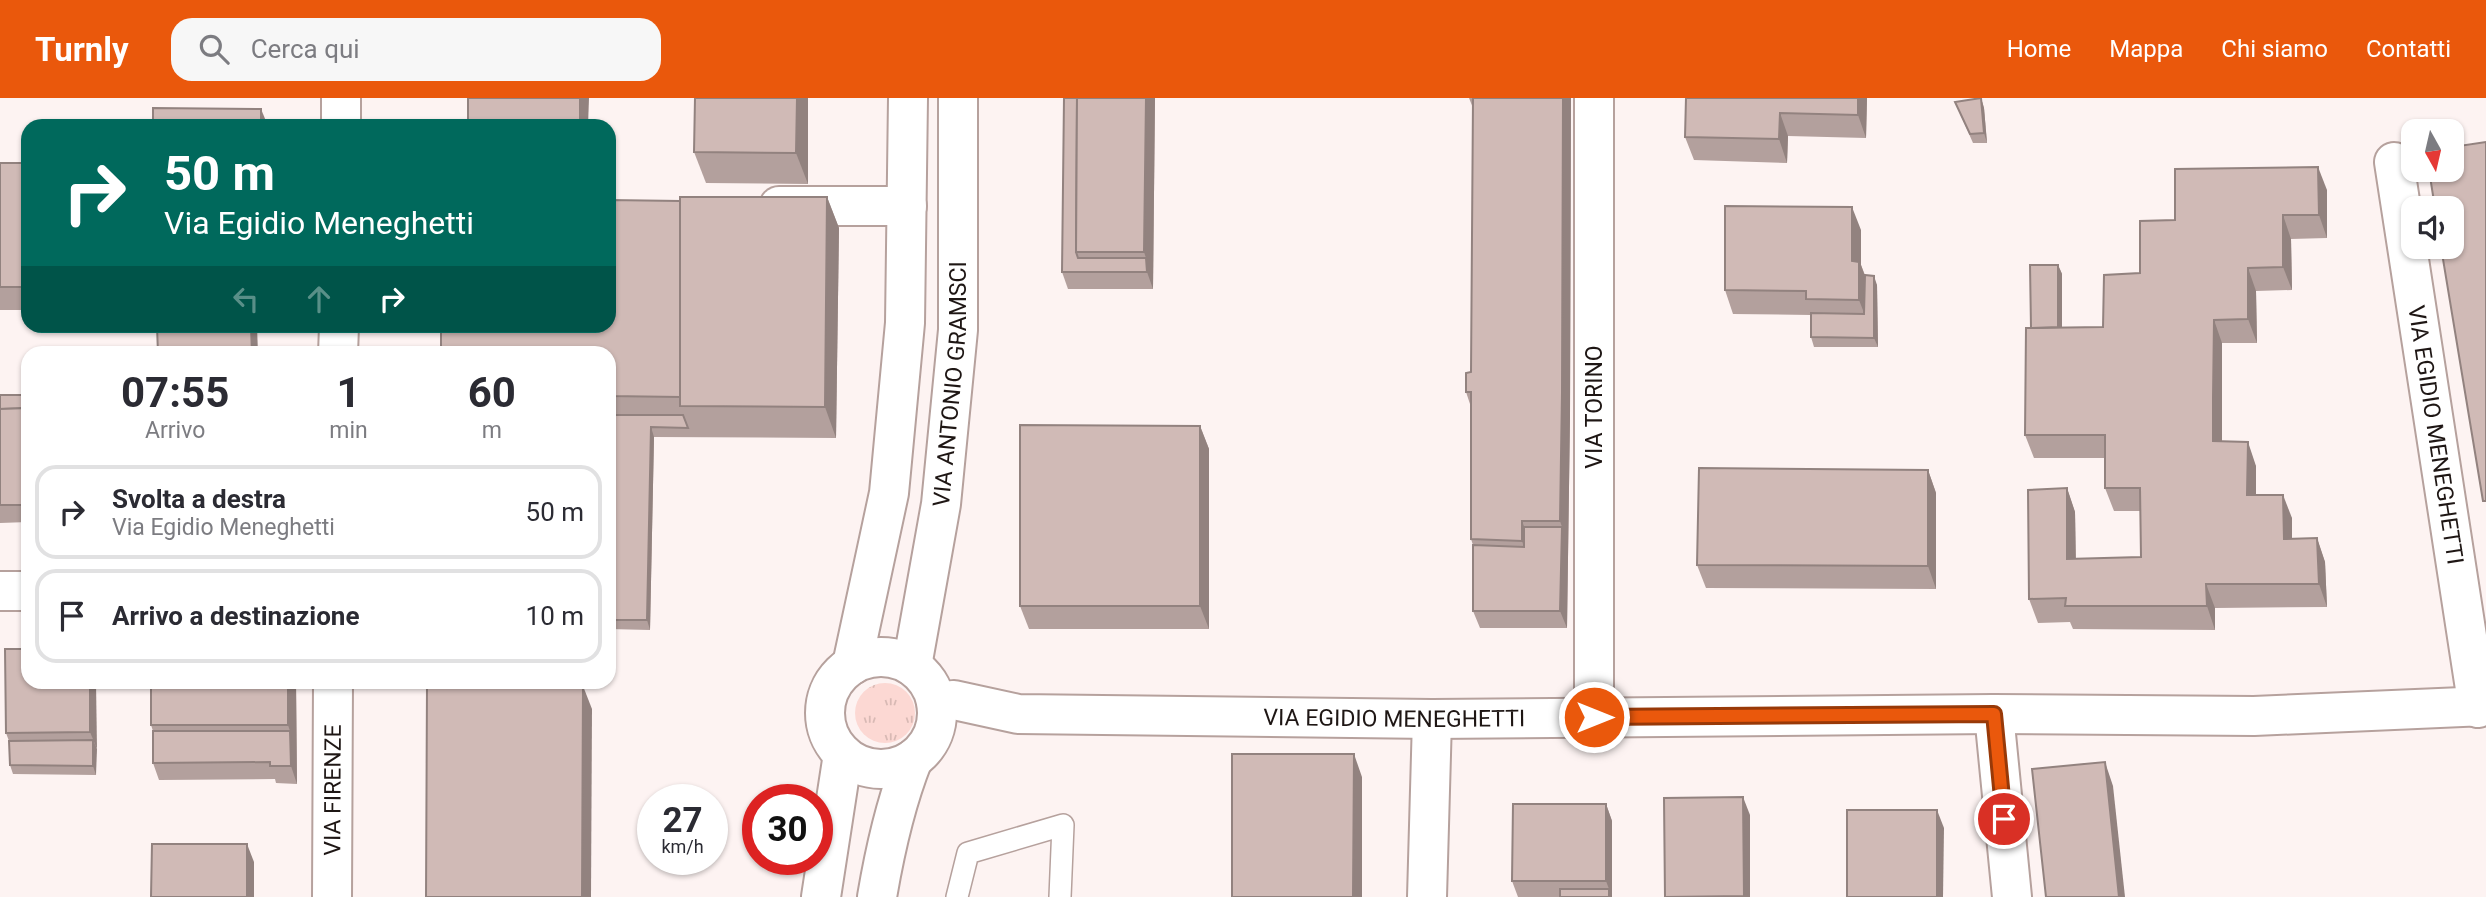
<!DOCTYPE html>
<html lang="it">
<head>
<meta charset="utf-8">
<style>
	body { margin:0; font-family:Roboto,sans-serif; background:#f7f7f7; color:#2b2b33; height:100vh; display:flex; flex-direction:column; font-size:26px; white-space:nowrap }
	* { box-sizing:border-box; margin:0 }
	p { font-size:23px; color:#7c7c81 }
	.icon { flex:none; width:38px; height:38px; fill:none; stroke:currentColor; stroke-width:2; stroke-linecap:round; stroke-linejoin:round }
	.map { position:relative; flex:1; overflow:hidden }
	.panel { position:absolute; left:21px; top:248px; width:595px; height:343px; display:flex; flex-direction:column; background:#fff; border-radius:21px; box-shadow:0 2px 5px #0004 }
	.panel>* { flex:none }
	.banner { position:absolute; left:21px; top:21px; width:595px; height:214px; border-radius:21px; box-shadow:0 2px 5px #0004; background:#00695c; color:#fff; overflow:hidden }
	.needle { width:46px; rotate:172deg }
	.fabs { position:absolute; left:2401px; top:21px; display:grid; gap:14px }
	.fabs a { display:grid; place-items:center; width:63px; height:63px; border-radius:14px; background:#fff; box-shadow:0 2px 5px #0004; font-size:35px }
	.speed { position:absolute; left:637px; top:686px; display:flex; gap:14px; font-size:35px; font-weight:700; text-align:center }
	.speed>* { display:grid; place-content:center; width:91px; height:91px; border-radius:50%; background:#fff; box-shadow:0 2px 5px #0004; line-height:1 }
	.speed small { font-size:18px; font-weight:400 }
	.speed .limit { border:10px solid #d22; background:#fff; color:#111 }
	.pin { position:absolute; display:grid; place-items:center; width:60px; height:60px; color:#fff; margin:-30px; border:4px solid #fff; border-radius:50%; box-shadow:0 2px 7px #0007 }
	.me { position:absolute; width:77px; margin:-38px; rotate:90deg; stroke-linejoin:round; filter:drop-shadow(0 0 5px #0008) }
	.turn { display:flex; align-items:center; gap:24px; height:147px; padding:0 28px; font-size:32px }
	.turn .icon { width:91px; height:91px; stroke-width:2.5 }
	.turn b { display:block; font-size:49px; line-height:60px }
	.lanes { display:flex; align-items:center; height:66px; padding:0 28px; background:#0003; justify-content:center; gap:35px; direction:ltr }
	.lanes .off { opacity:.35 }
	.eta { display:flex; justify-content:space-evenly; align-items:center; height:119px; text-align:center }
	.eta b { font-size:42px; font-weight:700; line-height:49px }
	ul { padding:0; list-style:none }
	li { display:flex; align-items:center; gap:21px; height:94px; margin:0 14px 10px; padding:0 14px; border:4px solid #e1e1e2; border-radius:21px }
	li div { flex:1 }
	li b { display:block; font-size:26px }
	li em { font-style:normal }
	header { display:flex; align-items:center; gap:42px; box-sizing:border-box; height:98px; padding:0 35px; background:#ea580c; color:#fff }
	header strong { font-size:33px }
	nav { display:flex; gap:38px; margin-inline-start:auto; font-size:24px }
	.search { width:490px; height:63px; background:#f7f7f7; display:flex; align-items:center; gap:18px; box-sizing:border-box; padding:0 24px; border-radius:21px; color:#7c7c81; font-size:26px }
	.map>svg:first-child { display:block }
</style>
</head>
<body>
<header>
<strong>Turnly</strong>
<div class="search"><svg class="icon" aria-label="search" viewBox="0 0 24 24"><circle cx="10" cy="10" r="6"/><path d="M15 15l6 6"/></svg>Cerca qui</div>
<nav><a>Home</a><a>Mappa</a><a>Chi siamo</a><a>Contatti</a></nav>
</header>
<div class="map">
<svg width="2486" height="799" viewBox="0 0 2486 799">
	<defs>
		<pattern id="grass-tufts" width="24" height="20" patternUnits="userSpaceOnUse" patternTransform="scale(1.75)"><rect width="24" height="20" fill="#fcd8d3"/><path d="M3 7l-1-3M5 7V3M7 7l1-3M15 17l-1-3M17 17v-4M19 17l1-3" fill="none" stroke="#d8b9b4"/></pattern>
	</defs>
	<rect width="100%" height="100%" fill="#fdf3f2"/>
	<circle fill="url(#grass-tufts)" cx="885" cy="615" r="30"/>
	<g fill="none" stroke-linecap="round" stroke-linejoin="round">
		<defs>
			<polyline id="service" points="957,799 968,755 1063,727 1060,799"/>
			<g id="minor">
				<polyline points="341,0 341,28"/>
				<path id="s1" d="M2394,64L2478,610"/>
				<polyline points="779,108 907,108"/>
				<polyline points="338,256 339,228"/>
				<polyline points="0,493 28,493"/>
				<circle cx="881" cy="615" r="56"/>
				<polyline points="852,567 889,395 905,225 908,0"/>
				<path id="s2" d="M912,568L941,406L958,232V0"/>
				<path id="s3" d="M936,604L954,602L1018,616L1432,621L1994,616L2254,618L2486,608"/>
				<polyline points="1994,616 2012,799"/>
				<polyline points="1594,619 1594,0"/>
				<path id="s4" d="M332,799L333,584"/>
				<polyline points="821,799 843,656"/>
				<path d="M877,799C885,752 895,706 913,661"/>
				<polyline points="1427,799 1432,621"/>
			</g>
		</defs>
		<use href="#service" stroke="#b6a19d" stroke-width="24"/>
		<use href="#minor" stroke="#b6a19d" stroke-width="42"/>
		<use href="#service" stroke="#fff" stroke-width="21"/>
		<use href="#minor" stroke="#fff" stroke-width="38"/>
	</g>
	<g fill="#b3a09d">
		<polygon points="808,0 808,86 706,85 694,54"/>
		<polygon points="1064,0 1155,0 1153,191 1068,191 1062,174"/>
		<polygon points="1469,0 1571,0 1570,319 1567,530 1480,530 1473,513 1473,447 1471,441 1471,309 1466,294 1471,274 1472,195 1473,10"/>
		<polygon points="1686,0 1867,0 1866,40 1788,38 1787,65 1694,62 1685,39"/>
		<polygon points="1981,0 1984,10 1987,45 1973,45 1955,4"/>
		<rect x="0" y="65" width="28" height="147"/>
		<polygon points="2327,92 2327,140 2291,141 2292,192 2256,193 2257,245 2222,245 2222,343 2256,368 2256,397 2292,420 2292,441 2317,440 2325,464 2327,509 2215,510 2215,532 2073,531 2070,524 2038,525 2029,501 2067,390 2075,414 2076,461 2141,459 2141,413 2114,413 2105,390 2105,360 2034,360 2025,337 2031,230 2058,167 2062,176 2062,229 2103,229 2175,122"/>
		<polygon points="827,99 839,130 836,340 654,339 650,532 609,531 609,256 680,103"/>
		<polygon points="1861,132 1861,167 1865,177 1877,187 1878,249 1814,249 1811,239 1811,217 1733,216 1725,192"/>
		<polygon points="0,297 28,297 28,424 0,425"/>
		<polygon points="1200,328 1209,351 1209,531 1029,531 1020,508"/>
		<polygon points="1928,372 1936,395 1936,491 1706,490 1697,467"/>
		<polygon points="96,584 96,677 13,676 10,667 9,643 6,635"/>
		<polygon points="296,584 297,686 276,685 275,681 159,682 153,665 153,633 151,627"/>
		<polygon points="1606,706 1612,723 1612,799 1518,799 1512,783"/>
	</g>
	<g fill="#92827f">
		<polygon points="580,0 589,0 588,28 580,28"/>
		<polygon points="797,0 808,0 808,86 796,55"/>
		<polygon points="1146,0 1155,0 1153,191 1147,174 1146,160 1144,154"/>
		<polygon points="1563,0 1571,0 1570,319 1567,530 1560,513 1562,429 1560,423"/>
		<polygon points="1858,0 1867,0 1866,40 1858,17"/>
		<polygon points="1981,0 1984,10 1987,45 1984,35"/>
		<polygon points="261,11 268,28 261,28"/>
		<polygon points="1780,15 1788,38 1787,65 1779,41"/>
		<polygon points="2318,69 2327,92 2327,140 2319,117"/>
		<polygon points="827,99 839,130 836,340 825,309"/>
		<polygon points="1852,109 1861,132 1861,167 1868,187 1868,225 1859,202 1852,163"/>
		<polygon points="2283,117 2291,141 2292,192 2283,169"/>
		<polygon points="2058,167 2062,176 2062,253 2058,244"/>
		<polygon points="2248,170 2256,193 2257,245 2248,221"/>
		<polygon points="1874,178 1877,187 1878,249 1874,240"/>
		<polygon points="2214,222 2222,245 2222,366 2213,343"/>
		<polygon points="251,228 257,228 258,256 252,256"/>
		<polygon points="1200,328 1209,351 1209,531 1200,508"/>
		<polygon points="651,329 654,339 650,532 647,522"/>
		<polygon points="2248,344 2256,368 2256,420 2247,397"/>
		<polygon points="1928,372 1936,395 1936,491 1928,468"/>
		<polygon points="2067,390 2075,414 2076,484 2067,461"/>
		<polygon points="2283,397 2292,420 2292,464 2284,441"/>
		<polygon points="1522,423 1531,447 1530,466 1522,443"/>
		<polygon points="2317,440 2325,464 2327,509 2319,486"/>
		<polygon points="2206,486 2215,510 2215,532 2207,508"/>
		<polygon points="90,584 96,584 97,651 90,634"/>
		<polygon points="288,584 296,584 297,686 291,668 290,633 288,627"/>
		<polygon points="583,588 592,611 591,799 582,799"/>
		<polygon points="93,642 97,651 96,677 93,668"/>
		<polygon points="1354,656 1362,679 1362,799 1353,799"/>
		<polygon points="2105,664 2113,688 2125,799 2119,799"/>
		<polygon points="1743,699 1750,717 1750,799 1744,799"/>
		<polygon points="1606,706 1612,723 1612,799 1609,799 1609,791 1606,783"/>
		<polygon points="1937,712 1944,730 1943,799 1937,799"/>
		<polygon points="247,746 254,764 254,799 247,799"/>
	</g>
	<g fill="#d0bab6" stroke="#92827f" stroke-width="2">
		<rect x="468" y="0" width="112" height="28"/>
		<polygon points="695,0 797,0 796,55 694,54"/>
		<polygon points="1064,0 1077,0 1076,154 1078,160 1146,160 1147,174 1062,174"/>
		<polygon points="1077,0 1146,0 1144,154 1076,154"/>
		<polygon points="1473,0 1563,0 1562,295 1560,423 1522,423 1522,443 1471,441 1471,294 1466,294 1466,275 1471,274"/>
		<polygon points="1686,0 1858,0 1858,17 1780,15 1779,41 1685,39"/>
		<polygon points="1981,0 1984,35 1970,36 1955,4"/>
		<polygon points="153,10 261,11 261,28 153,28"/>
		<polygon points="2486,44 2486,403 2483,403 2441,149 2452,149 2452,110 2435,110 2429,72 2452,72 2452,49"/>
		<rect x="0" y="65" width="28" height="124"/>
		<polygon points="2318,69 2319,117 2283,117 2283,169 2248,170 2248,221 2214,222 2213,300 2213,343 2248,344 2247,397 2283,397 2284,441 2317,440 2319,486 2206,486 2207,508 2065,508 2066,500 2029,501 2028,392 2067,390 2067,461 2141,459 2140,390 2105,390 2105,337 2025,337 2026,230 2103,229 2104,177 2140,175 2140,123 2175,122 2175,71"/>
		<polygon points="680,99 827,99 825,309 680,308"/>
		<polygon points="609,102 680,103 680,299 609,298 609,256 441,256 441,228 609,228"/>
		<polygon points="1725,108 1852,109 1852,163 1859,164 1859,202 1806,201 1806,193 1725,192"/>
		<polygon points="2030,167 2058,167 2058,229 2031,230"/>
		<polygon points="1865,177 1874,178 1874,240 1811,239 1811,215 1864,216"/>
		<polygon points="157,228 251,228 252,256 158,256"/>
		<polygon points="0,297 28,297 28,310 0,311"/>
		<polygon points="28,310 28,407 0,407 0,311"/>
		<polygon points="609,317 683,317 688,330 651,329 647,522 609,522"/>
		<polygon points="1020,327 1200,328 1200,508 1020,508"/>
		<polygon points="1699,370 1928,372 1928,468 1697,467"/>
		<polygon points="1524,429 1562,429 1560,513 1473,513 1473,447 1524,449"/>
		<polygon points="5,551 28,551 28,584 90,584 90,634 6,635"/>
		<rect x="151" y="584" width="137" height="43"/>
		<polygon points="427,587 583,588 582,799 426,799"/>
		<polygon points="153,633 290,633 291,668 270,668 270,664 153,665"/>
		<polygon points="93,642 93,668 10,667 9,643"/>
		<polygon points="1232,656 1354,656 1353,799 1232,799"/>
		<polygon points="2105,664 2119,799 2046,799 2032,671"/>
		<polygon points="1743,699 1744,798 1665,799 1664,700"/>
		<polygon points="1513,706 1606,706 1606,783 1512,783"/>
		<rect x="1847" y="712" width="90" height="87"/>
		<polygon points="152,746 247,746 247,799 151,799"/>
		<rect x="1560" y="791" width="49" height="8"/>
	</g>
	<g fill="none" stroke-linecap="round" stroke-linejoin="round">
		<defs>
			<polyline id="route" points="1594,619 1994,616 2004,721"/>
		</defs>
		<use href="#route" stroke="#983908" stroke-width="18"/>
		<use href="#route" stroke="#ea580c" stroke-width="12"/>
	</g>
	<g text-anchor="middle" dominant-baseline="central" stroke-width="5" stroke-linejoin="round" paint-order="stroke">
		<g font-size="23" fill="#1e1614" stroke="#fff">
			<text stroke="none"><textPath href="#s2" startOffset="285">VIA ANTONIO GRAMSCI</textPath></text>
			<text transform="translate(1594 309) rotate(-90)">VIA TORINO</text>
			<text stroke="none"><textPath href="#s1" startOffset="276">VIA EGIDIO MENEGHETTI</textPath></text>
			<text stroke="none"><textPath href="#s3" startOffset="460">VIA EGIDIO MENEGHETTI</textPath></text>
			<text stroke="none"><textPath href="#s4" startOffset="107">VIA FIRENZE</textPath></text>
		</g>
	</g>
</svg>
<div class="fabs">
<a><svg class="needle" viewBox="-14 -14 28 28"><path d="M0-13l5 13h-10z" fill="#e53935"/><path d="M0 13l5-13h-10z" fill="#7c7c81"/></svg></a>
<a><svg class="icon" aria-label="sound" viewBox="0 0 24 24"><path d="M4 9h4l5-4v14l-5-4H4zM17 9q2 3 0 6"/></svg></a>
</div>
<div class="speed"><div>27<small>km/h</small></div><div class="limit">30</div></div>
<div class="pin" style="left:2004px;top:721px;background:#d93025"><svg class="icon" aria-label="arrive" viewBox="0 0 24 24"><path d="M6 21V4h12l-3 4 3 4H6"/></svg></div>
<svg class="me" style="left:1594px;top:619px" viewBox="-20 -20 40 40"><circle r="17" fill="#ea580c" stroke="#fff" stroke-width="3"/><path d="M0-11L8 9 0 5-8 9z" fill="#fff"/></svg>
<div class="banner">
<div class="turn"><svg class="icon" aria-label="right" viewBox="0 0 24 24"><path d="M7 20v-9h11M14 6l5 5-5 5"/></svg><div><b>50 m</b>Via Egidio Meneghetti</div></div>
<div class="lanes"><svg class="icon off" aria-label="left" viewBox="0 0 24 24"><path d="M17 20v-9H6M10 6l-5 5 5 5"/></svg><svg class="icon off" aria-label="ahead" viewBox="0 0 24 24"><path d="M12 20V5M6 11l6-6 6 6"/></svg><svg class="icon" aria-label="right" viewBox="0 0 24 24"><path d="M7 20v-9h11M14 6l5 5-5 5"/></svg></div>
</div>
<section class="panel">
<div class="eta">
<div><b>07:55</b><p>Arrivo</p></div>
<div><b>1</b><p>min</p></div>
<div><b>60</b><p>m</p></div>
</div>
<ul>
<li><svg class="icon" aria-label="right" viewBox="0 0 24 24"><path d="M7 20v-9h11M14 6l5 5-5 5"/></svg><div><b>Svolta a destra</b><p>Via Egidio Meneghetti</p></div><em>50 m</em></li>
<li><svg class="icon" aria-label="arrive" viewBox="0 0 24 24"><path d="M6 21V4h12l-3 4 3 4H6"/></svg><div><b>Arrivo a destinazione</b></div><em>10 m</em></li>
</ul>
</section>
</div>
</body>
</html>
